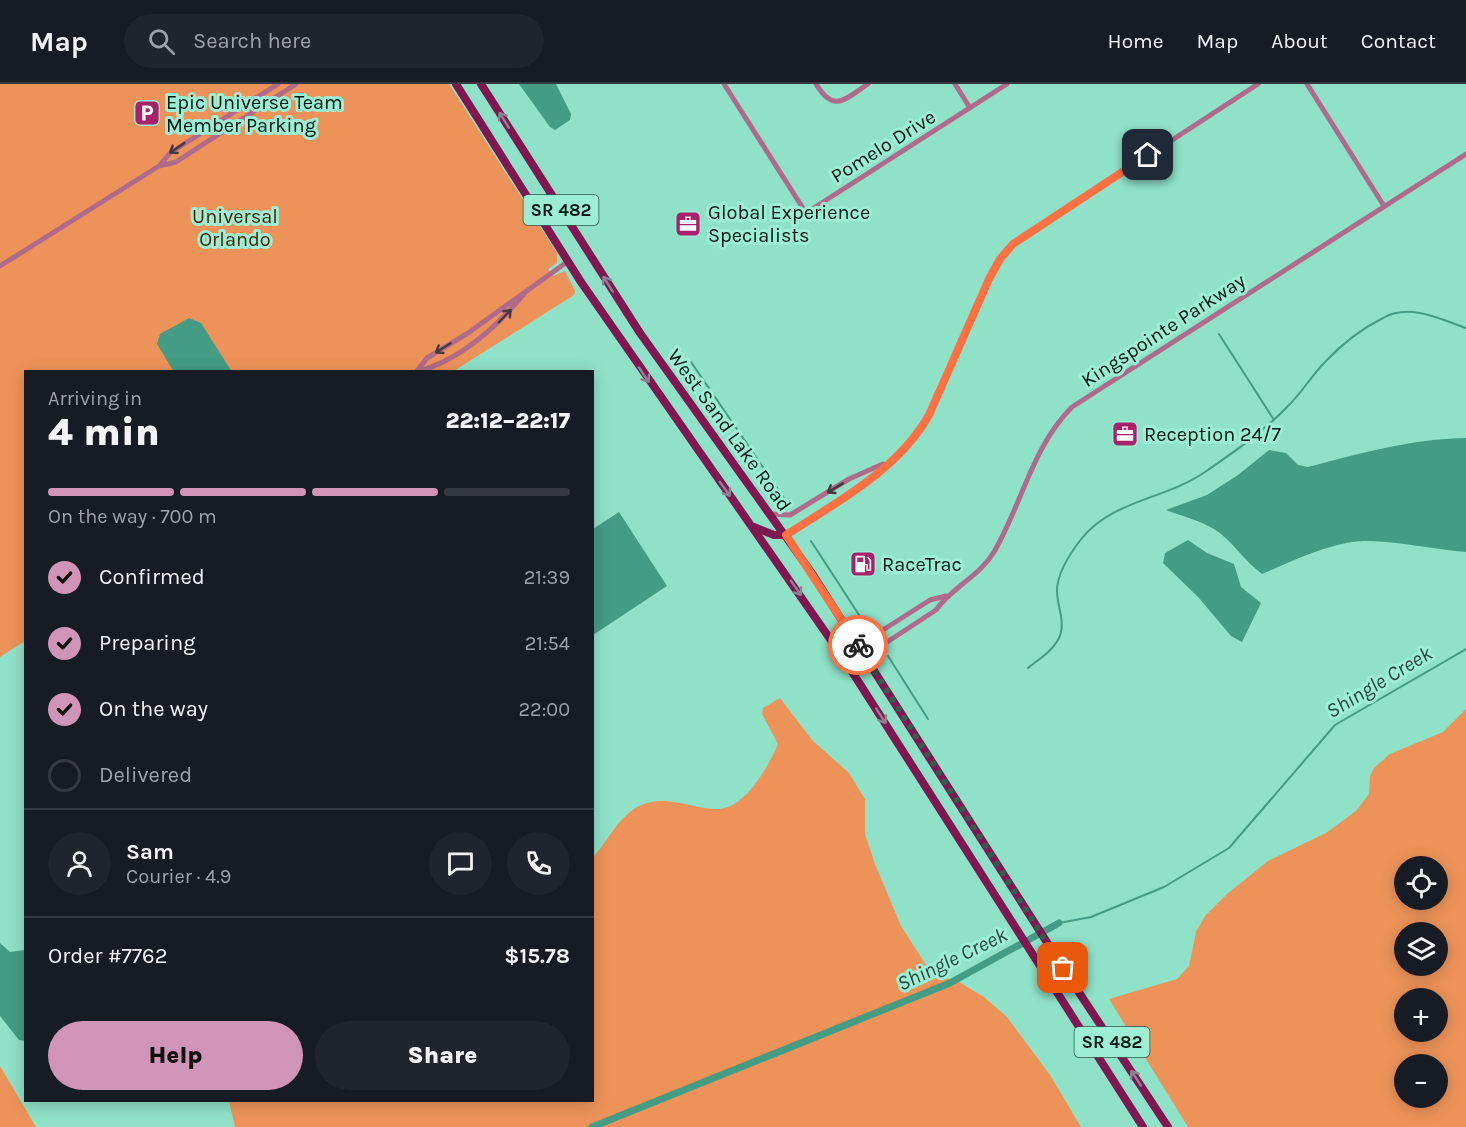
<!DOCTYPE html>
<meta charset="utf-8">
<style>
:root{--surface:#171b24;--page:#20242c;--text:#f1f3f6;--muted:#9ea1a6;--line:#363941;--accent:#d094b7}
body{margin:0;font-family:Karla,sans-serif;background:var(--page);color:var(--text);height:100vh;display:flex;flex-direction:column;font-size:22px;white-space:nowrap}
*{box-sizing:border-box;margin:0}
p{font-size:20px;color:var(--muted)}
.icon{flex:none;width:33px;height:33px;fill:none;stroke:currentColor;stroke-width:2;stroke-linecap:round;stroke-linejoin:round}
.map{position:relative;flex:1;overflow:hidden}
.panel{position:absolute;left:24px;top:286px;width:570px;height:732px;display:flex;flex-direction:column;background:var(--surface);border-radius:0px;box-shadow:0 3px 15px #0003}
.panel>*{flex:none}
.fabs{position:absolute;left:1394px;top:772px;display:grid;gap:12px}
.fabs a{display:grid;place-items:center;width:54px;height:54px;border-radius:50%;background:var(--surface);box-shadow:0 3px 15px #0003;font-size:30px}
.pin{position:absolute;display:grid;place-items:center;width:51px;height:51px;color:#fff;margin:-26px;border-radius:12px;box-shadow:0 3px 9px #0006}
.courier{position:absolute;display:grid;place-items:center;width:60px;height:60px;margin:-30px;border:4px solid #ff7043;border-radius:50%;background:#fff;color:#222;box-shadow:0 2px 8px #0007}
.head em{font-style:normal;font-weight:800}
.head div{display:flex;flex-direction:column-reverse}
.head{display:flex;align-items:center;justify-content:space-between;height:102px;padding:0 24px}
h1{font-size:39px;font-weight:800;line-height:45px}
.bar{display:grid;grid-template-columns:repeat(4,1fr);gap:9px 6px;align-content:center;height:72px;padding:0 24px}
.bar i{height:8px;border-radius:4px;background:var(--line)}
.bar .current{background:var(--accent)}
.bar p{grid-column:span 4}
.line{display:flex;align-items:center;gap:15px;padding:0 24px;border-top:2px solid var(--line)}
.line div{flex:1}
.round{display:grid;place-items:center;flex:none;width:63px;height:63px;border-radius:32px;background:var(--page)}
ol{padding:0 24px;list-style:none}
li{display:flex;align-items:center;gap:18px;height:66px}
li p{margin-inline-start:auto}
li .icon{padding:6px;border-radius:50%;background:var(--accent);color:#111;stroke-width:4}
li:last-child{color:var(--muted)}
li i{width:33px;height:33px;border:3px solid var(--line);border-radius:50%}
.action{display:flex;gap:12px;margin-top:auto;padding:12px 24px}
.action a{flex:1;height:69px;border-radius:36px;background:var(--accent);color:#111;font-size:24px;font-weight:800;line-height:69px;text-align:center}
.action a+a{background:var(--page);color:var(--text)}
header{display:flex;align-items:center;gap:36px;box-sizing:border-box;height:84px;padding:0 30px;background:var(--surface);border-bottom:2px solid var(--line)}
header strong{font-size:28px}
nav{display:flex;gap:33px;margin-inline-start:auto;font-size:21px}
.search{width:420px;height:54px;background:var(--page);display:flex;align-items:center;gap:15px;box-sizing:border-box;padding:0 21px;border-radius:33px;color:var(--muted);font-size:22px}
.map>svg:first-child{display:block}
.green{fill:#ed9359;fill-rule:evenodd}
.water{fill:#449c84}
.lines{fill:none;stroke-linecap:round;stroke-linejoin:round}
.stream{stroke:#449c84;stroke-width:2}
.canal{stroke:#449c84;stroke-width:7}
.street{stroke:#b16b8a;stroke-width:5}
.primary{stroke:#7f1851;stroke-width:8}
.oneway{stroke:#8e8392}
.oneway2{stroke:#473942}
.done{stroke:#325e51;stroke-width:6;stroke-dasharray:0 10.8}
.route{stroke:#ff7043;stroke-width:8}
.labels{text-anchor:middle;stroke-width:6;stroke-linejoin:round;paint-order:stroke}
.shield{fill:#9ceed4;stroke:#2f584c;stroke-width:1.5}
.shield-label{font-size:18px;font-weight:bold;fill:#001812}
.poi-label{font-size:20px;fill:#001812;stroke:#9ceed4;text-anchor:start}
.street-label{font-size:20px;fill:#001812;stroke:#9ceed4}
.park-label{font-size:20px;fill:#471f00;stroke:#9ceed4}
.water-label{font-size:21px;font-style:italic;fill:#2b463e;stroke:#9ceed4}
</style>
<header>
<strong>Map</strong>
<div class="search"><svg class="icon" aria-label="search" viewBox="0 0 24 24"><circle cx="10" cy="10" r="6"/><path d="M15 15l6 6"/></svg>Search here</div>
<nav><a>Home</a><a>Map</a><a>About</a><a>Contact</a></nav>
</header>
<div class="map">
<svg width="1466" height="1043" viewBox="0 0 1466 1043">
<rect width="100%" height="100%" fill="#8fe1c7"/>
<path class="green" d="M0,0H449L557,169V179L548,185L553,192L565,187L575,207L574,211L452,288H26L25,557L0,573Z
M780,614L812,656L849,689L865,715V750L875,780L901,842L926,881L936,891L959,898L984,913L1007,933L1050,991L1081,1043H235L229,1017H592L593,773C609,756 618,733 639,722C665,709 691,725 717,725C745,726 769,681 778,660L762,630L763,624Z
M1466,625V1043H1188L1109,915L1177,895L1189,882L1196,848L1205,832L1227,810L1268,777L1326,749L1356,727L1369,710L1370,692L1374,684L1390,670L1443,648ZM1404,783H1437V816H1404ZM1404,849H1437V882H1404ZM1404,915H1437V948H1404ZM1404,981H1437V1014H1404Z
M0,982L36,1043H0Z"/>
<path class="water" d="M519,0H556L571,30L570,36L555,46L550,43Z
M189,234L201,239L232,288H174L157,260L160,250Z
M1466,354V468C1432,465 1398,457 1364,457C1334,457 1290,478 1262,490C1244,477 1233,457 1214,445C1201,437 1182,432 1166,426L1207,411L1238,391L1269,366L1286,369L1298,381L1308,383C1361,369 1411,355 1466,354Z
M619,428L667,502L593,551V445Z
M1188,456L1207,469L1234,480L1241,503L1261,519L1242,558L1231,552L1199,514L1163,479L1165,469Z
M0,859L10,868L25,866V957L19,956L0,932Z"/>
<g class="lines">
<path class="stream" d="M1219,250L1274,336
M691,278L784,414
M811,457L863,537
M888,572L928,635
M1028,584C1039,575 1051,568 1058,556C1067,540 1057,523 1057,507C1057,489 1071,468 1082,454C1113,416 1166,415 1205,388C1234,368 1263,348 1287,323C1302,309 1311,292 1325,278C1341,261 1363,244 1383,234C1410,219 1440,235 1466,244
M1059,839L1091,833L1164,803L1229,764L1335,641L1466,565"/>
<path class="canal" d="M592,1043L950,899L1059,839"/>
<path class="street" d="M724,0L806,129L1007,0
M816,0C834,30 845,15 868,0
M955,0L970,24
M1307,0L1384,122
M160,81L170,69L278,0
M0,182L159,82L176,78L296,0
M417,287L427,274L468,249L567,178
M417,288C459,276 496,244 524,210
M771,430L790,431L849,395L883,380
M786,451C837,417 898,386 929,331L989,195L1000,175L1013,160L1258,0
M842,572L930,516L946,512
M849,583L936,526C952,503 979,493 994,468C1022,420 1032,363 1072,323L1466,70"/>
<path class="primary" d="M456,0L581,198L842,572L1143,1043
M481,0L640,249L811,488L1078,907L1168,1043
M754,443L774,451H786"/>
</g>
<defs><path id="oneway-shaft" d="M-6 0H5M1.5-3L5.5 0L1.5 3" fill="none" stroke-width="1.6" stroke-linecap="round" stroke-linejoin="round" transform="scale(1.5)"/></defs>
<g class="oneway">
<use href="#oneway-shaft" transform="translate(504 36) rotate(-122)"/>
<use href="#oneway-shaft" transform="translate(608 200) rotate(-122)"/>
<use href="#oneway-shaft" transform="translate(644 291) rotate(56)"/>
<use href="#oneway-shaft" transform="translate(725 405) rotate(54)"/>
<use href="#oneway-shaft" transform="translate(796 504) rotate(55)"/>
<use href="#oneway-shaft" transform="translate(881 632) rotate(57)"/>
<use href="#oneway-shaft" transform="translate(1136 994) rotate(-123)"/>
</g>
<g class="oneway2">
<use href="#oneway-shaft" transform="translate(177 64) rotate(146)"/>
<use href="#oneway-shaft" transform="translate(505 232) rotate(-46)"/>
<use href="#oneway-shaft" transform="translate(443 264) rotate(148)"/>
<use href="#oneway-shaft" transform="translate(835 404) rotate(149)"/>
</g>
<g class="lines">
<path class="done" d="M858,561L1063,884"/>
<path class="route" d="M858,561L786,451C837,418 898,386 929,331L989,195L1000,175L1013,160L1148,71"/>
</g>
<defs>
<symbol id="parking-square" viewBox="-11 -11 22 22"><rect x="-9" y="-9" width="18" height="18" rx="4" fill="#a7216b" stroke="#9ceed4"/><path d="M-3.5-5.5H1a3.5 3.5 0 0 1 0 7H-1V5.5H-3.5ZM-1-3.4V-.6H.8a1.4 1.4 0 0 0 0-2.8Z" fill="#fff"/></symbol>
<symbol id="office-square" viewBox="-11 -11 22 22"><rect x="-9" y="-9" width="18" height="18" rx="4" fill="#a7216b" stroke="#9ceed4"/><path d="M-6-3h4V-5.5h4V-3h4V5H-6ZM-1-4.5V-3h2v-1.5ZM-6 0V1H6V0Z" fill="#fff"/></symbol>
<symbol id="fuel-square" viewBox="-11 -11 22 22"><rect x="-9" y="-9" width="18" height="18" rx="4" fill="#a7216b" stroke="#9ceed4"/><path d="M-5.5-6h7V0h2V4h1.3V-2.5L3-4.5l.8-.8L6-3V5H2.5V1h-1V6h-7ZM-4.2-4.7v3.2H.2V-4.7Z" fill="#fff"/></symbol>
</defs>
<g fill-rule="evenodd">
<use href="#parking-square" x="132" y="14" width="30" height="30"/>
<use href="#office-square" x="673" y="125" width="30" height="30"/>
<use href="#office-square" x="1110" y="335" width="30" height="30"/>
<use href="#fuel-square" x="848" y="465" width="30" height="30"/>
</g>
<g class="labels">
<g class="shield">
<rect x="523.5" y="111" width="75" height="30" rx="4.5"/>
<rect x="1074.5" y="943" width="75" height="30" rx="4.5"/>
</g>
<g class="shield-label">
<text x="561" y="132">SR 482</text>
<text x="1112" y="964">SR 482</text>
</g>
<g class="poi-label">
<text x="166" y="25">Epic Universe Team<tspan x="166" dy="23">Member Parking</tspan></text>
<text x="708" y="135">Global Experience<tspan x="708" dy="23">Specialists</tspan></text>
<text x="1144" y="357">Reception 24/7</text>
<text x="882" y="487">RaceTrac</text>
</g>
<g class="street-label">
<text transform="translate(883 62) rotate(-32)" y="7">Pomelo Drive</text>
<text transform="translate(1163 246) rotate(-33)" y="7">Kingspointe Parkway</text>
<text transform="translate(730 346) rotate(54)" y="7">West Sand Lake Road</text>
</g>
<g class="park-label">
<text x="235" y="139">Universal<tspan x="235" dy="23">Orlando</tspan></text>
</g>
<g class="water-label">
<text transform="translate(1379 598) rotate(-31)" y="7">Shingle Creek</text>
<text transform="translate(952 875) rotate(-26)" y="7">Shingle Creek</text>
</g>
</g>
</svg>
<div class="fabs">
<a><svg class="icon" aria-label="locate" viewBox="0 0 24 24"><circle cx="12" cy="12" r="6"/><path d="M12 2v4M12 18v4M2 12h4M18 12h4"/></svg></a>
<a><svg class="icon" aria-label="layers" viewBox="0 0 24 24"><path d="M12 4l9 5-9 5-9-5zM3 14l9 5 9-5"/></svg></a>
<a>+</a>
<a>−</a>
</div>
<div class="pin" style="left:1063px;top:884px;background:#ea580c"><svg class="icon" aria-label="bag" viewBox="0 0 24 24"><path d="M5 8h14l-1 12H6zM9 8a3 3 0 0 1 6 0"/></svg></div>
<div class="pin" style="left:1148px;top:71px;background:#1f2937"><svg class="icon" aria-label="home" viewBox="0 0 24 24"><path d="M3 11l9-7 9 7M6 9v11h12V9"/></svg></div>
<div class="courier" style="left:858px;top:561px"><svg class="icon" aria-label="bike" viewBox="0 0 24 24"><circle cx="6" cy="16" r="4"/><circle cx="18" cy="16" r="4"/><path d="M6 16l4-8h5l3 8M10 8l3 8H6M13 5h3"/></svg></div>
<section class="panel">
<div class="head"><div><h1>4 min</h1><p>Arriving in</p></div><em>22:12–22:17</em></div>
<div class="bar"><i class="current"></i><i class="current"></i><i class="current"></i><i></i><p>On the way · 700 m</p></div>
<ol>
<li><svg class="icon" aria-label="check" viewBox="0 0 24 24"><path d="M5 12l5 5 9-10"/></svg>Confirmed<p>21:39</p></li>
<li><svg class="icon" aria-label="check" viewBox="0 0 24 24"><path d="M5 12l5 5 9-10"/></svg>Preparing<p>21:54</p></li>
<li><svg class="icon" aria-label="check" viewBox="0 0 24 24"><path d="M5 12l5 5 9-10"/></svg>On the way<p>22:00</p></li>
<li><i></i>Delivered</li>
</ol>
<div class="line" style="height:108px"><a class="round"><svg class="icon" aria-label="person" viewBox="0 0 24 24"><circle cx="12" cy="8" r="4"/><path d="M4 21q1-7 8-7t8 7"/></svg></a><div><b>Sam</b><p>Courier · 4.9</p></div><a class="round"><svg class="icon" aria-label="chat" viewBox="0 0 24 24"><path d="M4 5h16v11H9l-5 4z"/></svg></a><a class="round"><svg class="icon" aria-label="phone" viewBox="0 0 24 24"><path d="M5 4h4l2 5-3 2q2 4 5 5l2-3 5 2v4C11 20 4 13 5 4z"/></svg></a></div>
<div class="line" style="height:78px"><div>Order #7762</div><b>$15.78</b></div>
<div class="action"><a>Help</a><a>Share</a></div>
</section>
</div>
